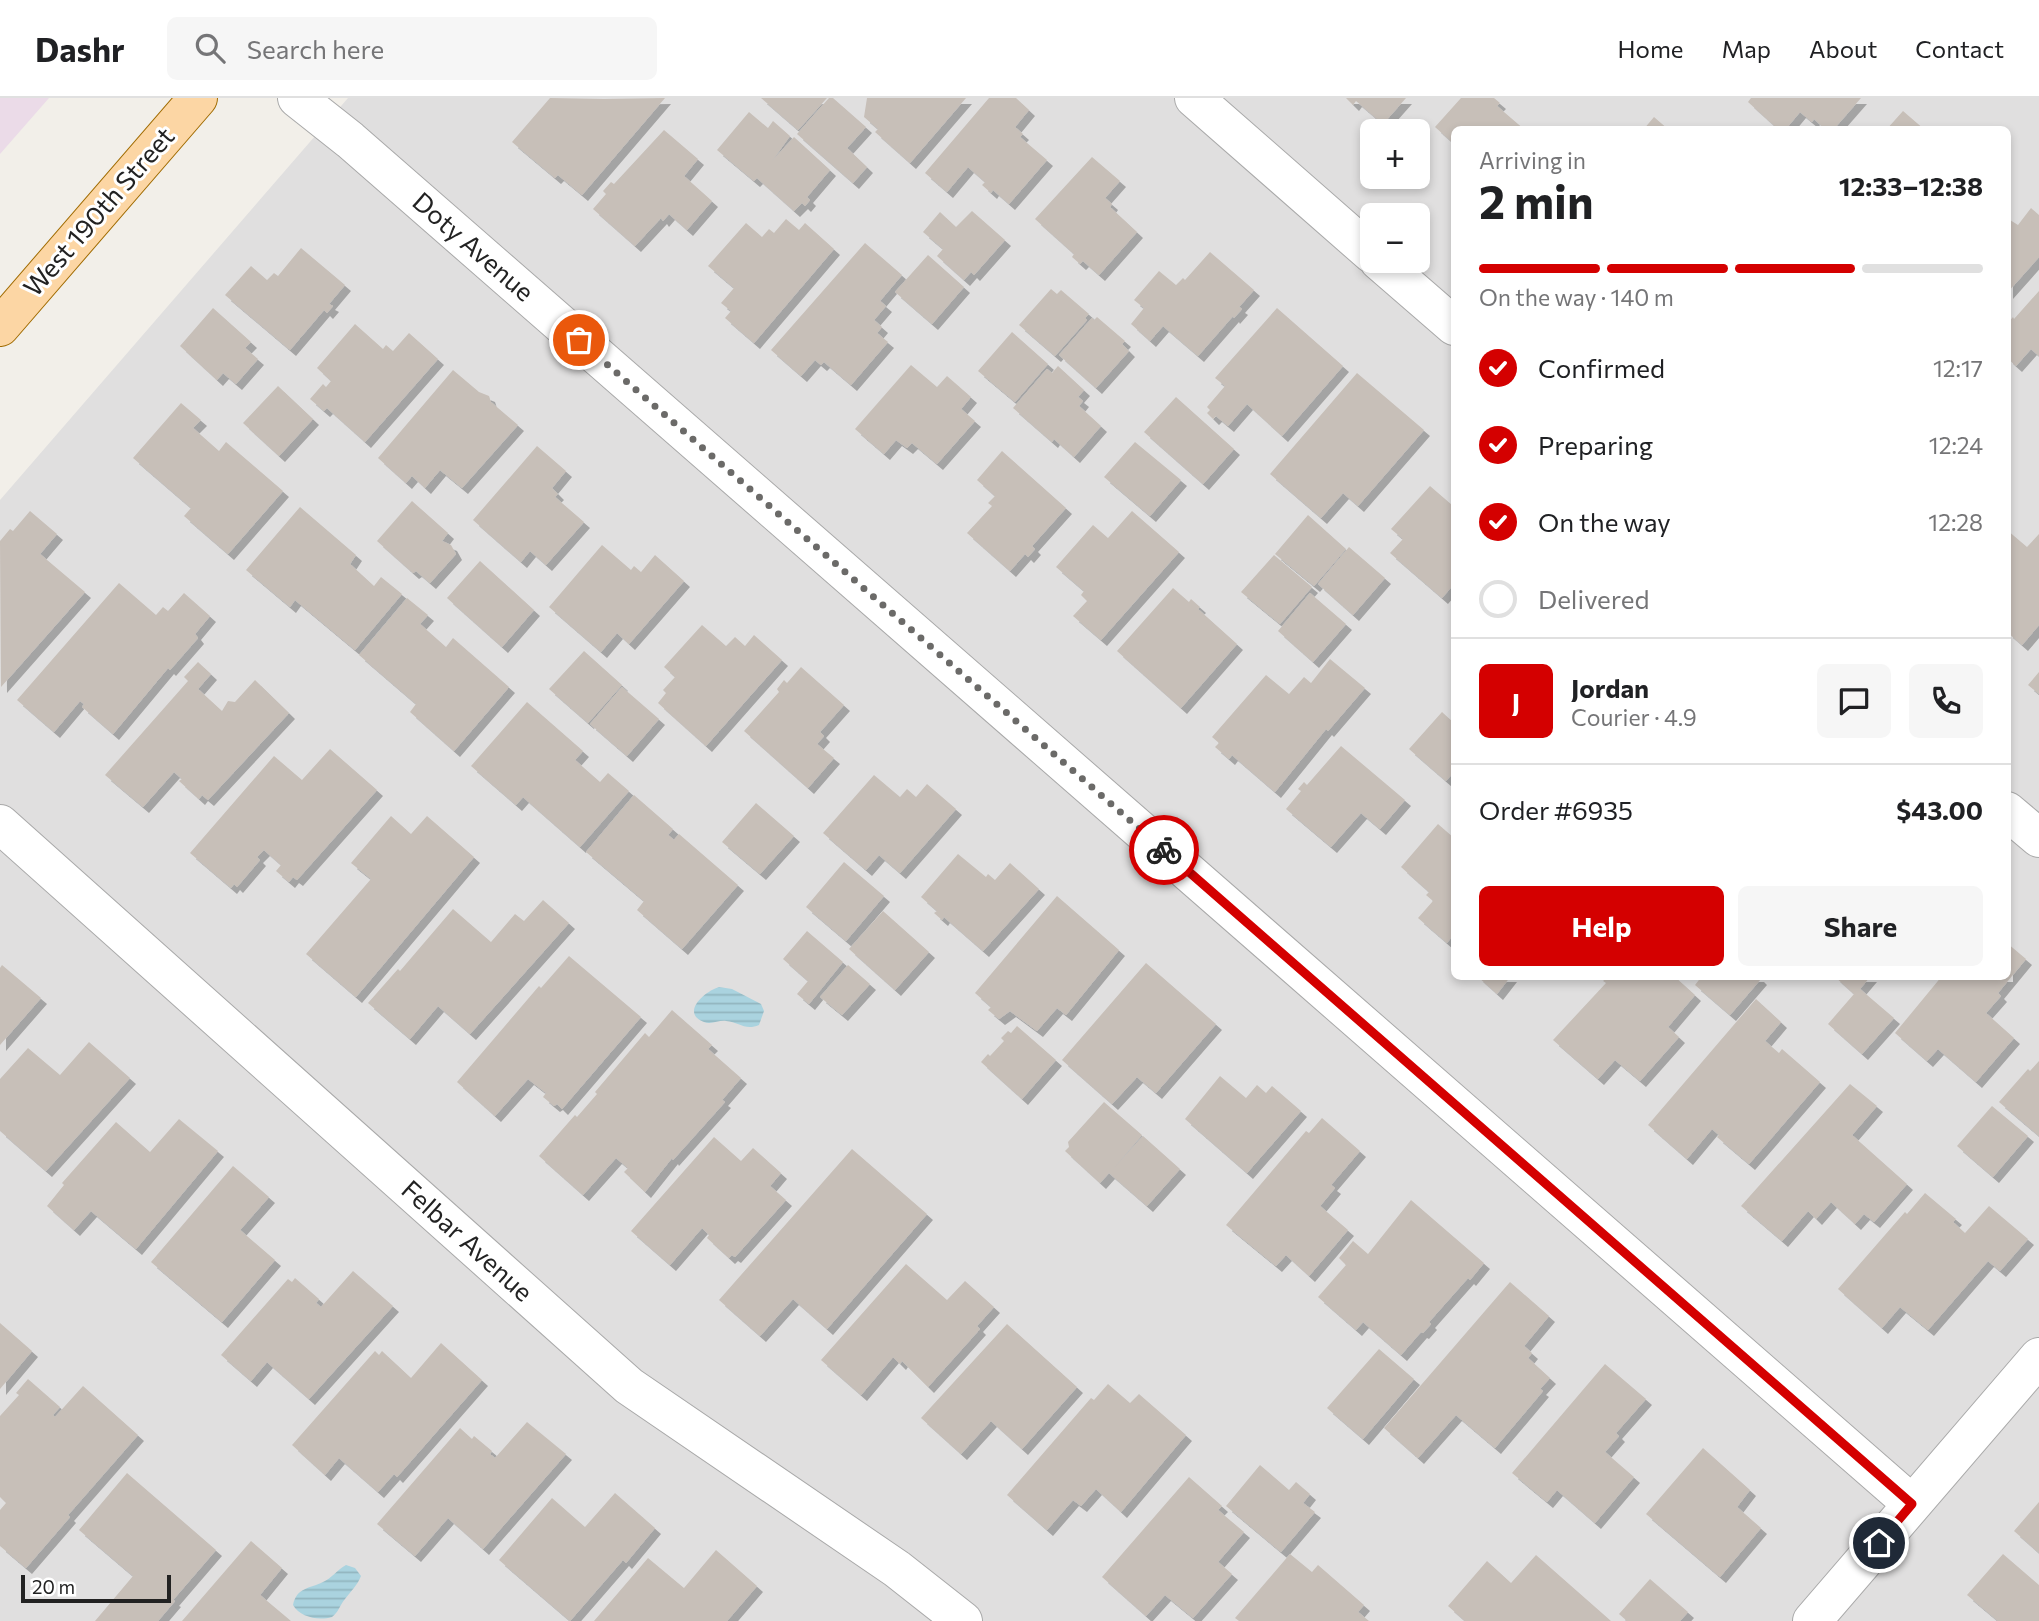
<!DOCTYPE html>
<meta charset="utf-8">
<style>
:root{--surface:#fff;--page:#f6f6f6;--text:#202124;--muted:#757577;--line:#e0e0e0;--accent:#d40000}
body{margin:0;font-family:Commissioner,sans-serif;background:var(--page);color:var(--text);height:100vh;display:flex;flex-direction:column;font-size:26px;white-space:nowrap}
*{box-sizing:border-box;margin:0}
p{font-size:23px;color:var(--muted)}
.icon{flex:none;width:38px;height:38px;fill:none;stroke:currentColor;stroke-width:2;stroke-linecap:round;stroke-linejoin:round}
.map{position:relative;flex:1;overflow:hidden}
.sheet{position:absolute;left:1451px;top:28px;width:560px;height:854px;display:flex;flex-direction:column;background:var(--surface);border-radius:10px;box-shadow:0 4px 10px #0003}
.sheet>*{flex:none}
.fabs{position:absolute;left:1360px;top:21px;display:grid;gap:14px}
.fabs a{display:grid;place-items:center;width:70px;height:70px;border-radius:10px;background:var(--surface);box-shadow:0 4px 10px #0003;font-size:35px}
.scale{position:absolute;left:21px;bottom:18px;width:150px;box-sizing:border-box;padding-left:7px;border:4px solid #222;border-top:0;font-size:19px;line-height:24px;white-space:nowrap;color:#222;-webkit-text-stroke:5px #fff;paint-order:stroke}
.pin{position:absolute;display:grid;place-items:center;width:60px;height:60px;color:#fff;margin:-30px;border:4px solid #fff;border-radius:50%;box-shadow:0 2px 7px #0007}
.courier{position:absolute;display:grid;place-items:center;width:70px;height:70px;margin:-35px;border:5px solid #d40000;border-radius:50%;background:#fff;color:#222;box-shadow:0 2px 9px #0007}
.headline em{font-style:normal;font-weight:700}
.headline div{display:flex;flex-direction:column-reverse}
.headline{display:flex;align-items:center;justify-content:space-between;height:119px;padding:0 28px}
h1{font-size:46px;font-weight:700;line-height:52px}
.bar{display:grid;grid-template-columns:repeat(4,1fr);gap:10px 7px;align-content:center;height:84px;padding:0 28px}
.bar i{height:9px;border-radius:5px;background:var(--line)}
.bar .selected{background:var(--accent)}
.bar p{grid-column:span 4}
.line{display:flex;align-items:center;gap:18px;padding:0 28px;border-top:2px solid var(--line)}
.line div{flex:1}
.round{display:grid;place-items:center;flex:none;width:74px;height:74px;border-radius:10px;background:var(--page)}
ol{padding:0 28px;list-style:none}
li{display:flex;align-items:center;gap:21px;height:77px}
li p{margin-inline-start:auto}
li .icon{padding:7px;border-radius:50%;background:var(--accent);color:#fff;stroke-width:4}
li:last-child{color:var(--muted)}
li i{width:38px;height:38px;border:4px solid var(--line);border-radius:50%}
.cta{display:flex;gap:14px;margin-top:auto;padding:14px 28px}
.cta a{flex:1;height:80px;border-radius:10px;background:var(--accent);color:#fff;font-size:28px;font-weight:700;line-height:80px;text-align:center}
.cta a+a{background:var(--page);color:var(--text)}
header{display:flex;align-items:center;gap:42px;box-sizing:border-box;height:98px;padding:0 35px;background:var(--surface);border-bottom:2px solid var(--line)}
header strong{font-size:33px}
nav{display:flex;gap:38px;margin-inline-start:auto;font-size:24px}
.search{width:490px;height:63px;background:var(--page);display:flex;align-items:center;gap:18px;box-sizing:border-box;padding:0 24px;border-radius:10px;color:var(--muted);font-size:26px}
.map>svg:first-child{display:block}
.residential{fill:#e0dfdf;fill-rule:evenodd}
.industrial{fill:#ebdbe8}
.water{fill:url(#water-rules)}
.building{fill:#c7bfb8;filter:url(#shadow)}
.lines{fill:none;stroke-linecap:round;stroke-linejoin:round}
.street-casing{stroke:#a9a9a9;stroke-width:40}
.primary-casing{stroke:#a06b00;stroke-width:40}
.street{stroke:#fff;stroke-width:38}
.primary{stroke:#fcd6a4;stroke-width:38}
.done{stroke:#6b6a68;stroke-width:7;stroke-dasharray:0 12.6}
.route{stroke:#d40000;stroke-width:9}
.labels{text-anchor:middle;stroke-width:6;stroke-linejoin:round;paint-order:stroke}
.street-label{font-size:26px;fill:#222;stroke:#fff}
</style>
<header>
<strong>Dashr</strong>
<div class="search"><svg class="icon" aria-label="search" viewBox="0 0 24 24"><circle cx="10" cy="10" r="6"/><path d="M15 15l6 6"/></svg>Search here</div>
<nav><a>Home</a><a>Map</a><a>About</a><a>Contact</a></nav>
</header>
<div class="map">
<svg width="2039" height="1523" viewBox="0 0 2039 1523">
<defs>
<pattern id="water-rules" width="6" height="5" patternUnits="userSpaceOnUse" patternTransform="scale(1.75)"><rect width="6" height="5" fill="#aad3df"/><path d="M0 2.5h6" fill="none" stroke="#92b5bf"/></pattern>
<filter id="shadow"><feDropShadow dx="6" dy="6" stdDeviation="0" flood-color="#0004"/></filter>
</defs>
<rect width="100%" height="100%" fill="#f2efe9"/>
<path class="residential" d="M348,0H2039V1523H0V402ZM1454,32H2007V878H1454ZM1372,33H1418V79H1372ZM1372,117H1418V163H1372Z"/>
<path class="industrial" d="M0,0H49L0,56Z"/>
<path class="water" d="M719,889L732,891L761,906L764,913L759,927C745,933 739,924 726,923C719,922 711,927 704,924C680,915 705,893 719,889Z
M346,1467L355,1470L361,1478C357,1488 351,1493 345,1501C340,1507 338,1515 332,1519C318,1523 300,1519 293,1507C297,1489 309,1491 323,1484C331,1481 337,1472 346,1467Z"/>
<path class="building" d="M550,0L604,1L665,0L582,97L558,77L555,80L512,44Z
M761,0H827L798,32Z
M829,0H833L866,29L847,50L867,69L853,85L797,36Z
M867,0H966L910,65L875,34L878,31L864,19Z
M989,0H1016L1029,12L1015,29L1023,36L1020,39L1047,62L1009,106L993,92L991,95L982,87L985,84L968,69L947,94L925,75Z
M1346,0H1406L1383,26L1356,3L1353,7Z
M1461,0H1494L1500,5L1497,8L1525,32H1454V46L1435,29Z
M1751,0H1861L1833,32H1826L1814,21L1812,24L1800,14L1785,32H1779L1748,4Z
M1903,13L1925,32H1886Z
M749,14L768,30L773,23L790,38L772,63L794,39L830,72L807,99L810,102L805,108L802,105L794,113L757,80L754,83L717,52Z
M1654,19L1669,32H1643Z
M664,32L698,61L684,78L712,103L687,132L669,116L663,123L661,120L635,148L593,111L606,96L603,93L611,84L614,86Z
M1092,59L1120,83L1105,100L1112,106L1110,109L1137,134L1099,177L1083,163L1080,166L1072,159L1074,156L1035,121Z
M2031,110L2039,117V159L2007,195V125L2010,122L2018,127Z
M972,113L1005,142L974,177L971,174L964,182L937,158L943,151L923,134L940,114L956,129Z
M786,121L799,132L805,125L834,151L754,245L725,220L731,213L721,205L734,190L708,168L746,125L762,139L769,131L774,135Z
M865,145L902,177L880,203L886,208L874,222L882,229L877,235L888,244L851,287L824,264L821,267L815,262L801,278L771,252Z
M301,150L345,187L329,206L333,208L327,215L324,212L290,252L225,197L251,168L267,182L274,175L278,178Z
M1210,154L1254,192L1239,209L1242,211L1234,220L1233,218L1198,258L1163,228L1150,243L1131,226L1144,210L1134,202L1159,173L1176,187L1183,180L1185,182Z
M928,157L964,189L932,226L895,194Z
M1051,191L1057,196L1061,192L1089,216L1085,220L1087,222L1055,258L1019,227Z
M2039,193V258L2031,251L2016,268L2007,260V226L2013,219L2014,221Z
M213,210L251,244L245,250L258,261L236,286L223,275L217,282L180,248Z
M1277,210L1343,268L1282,338L1247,306L1228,328L1216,318L1213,321L1207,315L1210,312L1207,309L1225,288L1215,280Z
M1097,219L1125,243L1122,246L1129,253L1096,290L1059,257L1092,220L1094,222Z
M355,226L383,251L386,247L393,253L409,235L438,261L365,344L327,310L324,313L310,301L323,286L326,289L331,283L317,270Z
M1012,234L1048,266L1015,304L978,273Z
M911,267L937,289L947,278L971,299L961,311L975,323L937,366L912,345L907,350L896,342L884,356L855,331Z
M1058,268L1084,292L1078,299L1083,303L1079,308L1101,328L1074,359L1054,341L1052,344L1013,310L1047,271L1052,275Z
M453,272L479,294L489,298L491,304L518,327L462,390L440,372L425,390L412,378L406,385L378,360Z
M1357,275L1424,332L1358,408L1343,395L1321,420L1270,376Z
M278,288L313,321L279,358L243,325Z
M1176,299L1234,351L1203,386L1144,334Z
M181,305L201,322L193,330L219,353L226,344L283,393L228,456L184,418L191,410L133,360Z
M1135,344L1181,382L1150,418L1104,379Z
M537,348L566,373L552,390L558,396L555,399L584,424L546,467L530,453L521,464L473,422Z
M1002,353L1066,410L1032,448L1035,451L1028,459L1025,456L1010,473L967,435L992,408L988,405L995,398L977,382Z
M1430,388L1452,407L1454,404V486L1442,500L1390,455L1403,441L1391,431Z
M412,403L448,435L442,443L451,447L456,456L430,485L416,473L413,475L377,443Z
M300,409L356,457L350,466L374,488L381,479L402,496L355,552L295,502L290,509L246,472Z
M30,413L57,436L40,456L85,494L1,589L0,443L10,431L13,433Z
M1132,413L1179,454L1101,542L1073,518L1087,503L1081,497L1084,493L1056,469L1093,427L1108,440Z
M1308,417L1346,451L1314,488L1275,456Z
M2007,432L2027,449L2039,436V527L2022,547L2007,534Z
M602,447L631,472L634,468L641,474L655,457L684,483L629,546L617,535L601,554L549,509Z
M1349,449L1385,480L1353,517L1318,486Z
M1274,457L1312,489L1280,526L1241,494Z
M480,463L534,512L502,549L447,500Z
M119,485L156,517L163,509L168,513L184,495L210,518L195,536L198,540L170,572L168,570L113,636L82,609L84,606L80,603L54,634L17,602Z
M1173,490L1189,504L1191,501L1200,509L1198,511L1237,546L1181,610L1117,553Z
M1310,495L1346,526L1313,564L1278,533Z
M407,500L428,517L420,526L446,549L453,540L509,589L454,653L410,614L416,606L359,557Z
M702,527L726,548L735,539L745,548L754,537L782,562L706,648L658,605L666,595L663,592L675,579L664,569Z
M584,553L622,587L588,625L549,591Z
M1330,561L1365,590L1328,633L1326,631L1275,694L1232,657L1229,661L1215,649L1219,645L1212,639L1266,577L1289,596L1304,579L1311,585Z
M198,564L211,576L198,591L222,613L228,603L235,604L255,582L289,615L208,702L202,697L199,701L179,683L182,681L174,674L143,709L105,677L188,583L184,579Z
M801,569L844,607L820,634L824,638L817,646L834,660L808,690L744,633L779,594L777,591L784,582L787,585Z
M2039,574V596L2028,587Z
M622,589L659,621L627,658L590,626Z
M527,604L583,653L575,662L600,684L608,675L629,693L580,749L523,699L516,707L471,668Z
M1442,614L1454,625V674L1446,683L1409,651Z
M1341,648L1405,702L1380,731L1361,715L1331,749L1286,711L1301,693L1298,691L1304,684L1307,687Z
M330,651L377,692L297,782L293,779L289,784L276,773L281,767L264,752L257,759L260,762L237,789L234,786L231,790L190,755L274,658L302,682Z
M874,677L900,699L907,691L916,699L927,686L956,711L900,775L879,757L866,772L823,735Z
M634,697L673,731L668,737L674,742L679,736L738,787L682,851L637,812L644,803L586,754Z
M756,705L794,738L760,776L722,744Z
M391,718L411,736L427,718L474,759L356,899L306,856L371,781L351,765Z
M1438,726L1454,740V836L1447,845L1418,820L1433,803L1426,797L1429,794L1401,769Z
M958,756L986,779L988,776L995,782L1010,765L1039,791L983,853L944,819L942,822L934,815L937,813L921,799Z
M844,764L884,798L846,843L806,809Z
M1057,798L1119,852L1066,917L1057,910L1037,933L1010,913L999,921L988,912L991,909L975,895Z
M543,802L569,825L470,936L438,908L410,941L368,905L398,871L400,873L453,811L491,844L515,816L524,823Z
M883,813L929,854L895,892L849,851Z
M807,833L843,864L809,906L797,896L808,883L783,861Z
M2007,845L2026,861L1998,895L2001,898L1986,915L2014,940L1976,984L1938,951L1927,963L1895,935L1942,878H2007Z
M569,858L641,919L562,1011L557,1006L554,1008L543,999L546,995L528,981L495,1018L457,984L539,888L541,890Z
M1146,865L1216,926L1156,995L1137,979L1112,1006L1062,962Z
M2,867L41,900L0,947V870Z
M848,867L870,886L842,917L820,899Z
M1477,878H1511L1497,896Z
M1608,878H1674L1695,897L1668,929L1679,939L1640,983L1615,962L1598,981L1553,942L1606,885L1603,883Z
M1702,878H1758L1761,881L1730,917L1695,887Z
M1834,878H1871L1860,891L1894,920L1862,956L1828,926L1854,896Z
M1756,901L1781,924L1765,943L1779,955L1782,951L1820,984L1749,1066L1717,1039L1719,1037L1712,1031L1687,1061L1648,1027Z
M672,912L712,947L708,951L741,980L722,1002L725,1004L673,1062L672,1060L645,1094L624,1074L628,1070L616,1060L583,1097L539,1058L575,1017L577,1019L597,996L595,994L645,935L649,939Z
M1017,928L1056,962L1022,1001L981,964L988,956L990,958L1004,943L1001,940L1008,933L1011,935Z
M89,944L130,980L46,1073L0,1033V981L28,950L60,977Z
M2039,963V1038L1999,1004L2028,971L2030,973Z
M1220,978L1246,1000L1257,987L1266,995L1272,988L1301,1013L1247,1075L1185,1021Z
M1850,986L1877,1008L1852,1037L1907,1086L1874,1124L1864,1116L1855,1126L1831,1104L1816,1121L1808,1113L1782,1143L1741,1108Z
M1104,1004L1142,1037L1113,1071L1143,1038L1180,1071L1147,1108L1109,1075L1100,1085L1065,1053L1069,1049L1068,1044Z
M1992,1008L2028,1038L1993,1079L1957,1048Z
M1322,1020L1360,1053L1331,1087L1335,1090L1320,1108L1348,1132L1309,1178L1286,1157L1276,1168L1226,1127L1306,1033L1309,1035Z
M179,1021L218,1053L136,1151L91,1113L74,1132L47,1108L64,1087L62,1085L116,1024L150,1054Z
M714,1039L741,1063L753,1050L781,1075L770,1088L786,1102L735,1159L732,1157L729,1160L707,1140L709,1137L702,1130L670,1167L631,1133Z
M852,1051L927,1116L827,1231L793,1201L760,1238L719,1202Z
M233,1068L269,1099L240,1132L275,1162L222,1224L151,1164Z
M1925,1095L1956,1121L1953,1124L1965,1135L1989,1108L2028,1141L2000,1173L1988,1163L1928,1232L1900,1209L1882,1230L1838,1191L1905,1114L1907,1116Z
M1411,1102L1484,1165L1470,1182L1468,1180L1429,1224L1431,1226L1423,1235L1421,1234L1401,1257L1363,1224L1356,1232L1318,1199L1346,1167L1339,1160L1353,1143L1368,1156Z
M906,1166L947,1202L965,1183L994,1209L977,1228L980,1231L928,1289L902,1263L900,1266L893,1259L861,1297L821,1262Z
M353,1173L393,1208L309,1301L267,1264L251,1283L221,1257L288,1181L292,1184L295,1180L319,1201L316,1205L321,1209Z
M1510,1184L1549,1218L1524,1248L1532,1255L1528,1260L1550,1280L1540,1291L1543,1293L1495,1350L1456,1317L1418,1360L1384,1330Z
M0,1225L32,1253L0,1291Z
M1007,1226L1077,1289L1022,1351L991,1323L961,1356L921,1320Z
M441,1245L482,1282L397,1379L394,1376L378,1394L339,1360L325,1377L292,1347L375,1253L379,1257L382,1253L411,1280Z
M1379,1251L1414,1281L1363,1341L1327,1310Z
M1605,1266L1646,1301L1616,1335L1619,1338L1605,1354L1634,1379L1595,1425L1557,1392L1547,1404L1512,1375Z
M28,1281L60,1309L53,1317L55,1319L83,1288L138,1337L68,1417L70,1419L26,1470L0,1448V1412L6,1405L0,1399V1318L19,1297L16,1295Z
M1108,1286L1130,1305L1139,1296L1186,1337L1121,1414L1096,1391L1081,1408L1073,1402L1047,1432L1007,1397L1091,1300L1094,1302Z
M527,1324L566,1356L483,1451L448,1420L415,1458L377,1426L460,1330L472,1341L474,1338L492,1353L490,1356L495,1360Z
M1703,1350L1750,1392L1737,1409L1761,1430L1720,1479L1646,1416Z
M1260,1367L1289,1392L1296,1384L1310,1396L1303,1405L1315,1414L1281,1454L1226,1408Z
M127,1375L216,1452L173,1502L175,1503L158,1523H95L133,1478L79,1432Z
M1189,1379L1222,1408L1218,1412L1244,1434L1218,1464L1232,1476L1193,1520L1165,1497L1146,1518L1102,1479Z
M615,1395L655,1430L626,1465L623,1462L570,1523L499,1462L552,1400L585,1429Z
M2039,1404V1455L2014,1433Z
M251,1443L282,1470L260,1497L291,1523H182Z
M716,1452L757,1488L727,1523H594L648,1460L684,1490Z
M1290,1456L1312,1474L1318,1467L1364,1507L1358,1514L1369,1523H1239L1235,1520Z
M2003,1456L2039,1487V1523H1998L1967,1497Z
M1536,1457L1611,1523H1465L1448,1508L1487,1463L1511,1485Z
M1650,1481L1688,1514L1680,1523H1627L1619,1516Z"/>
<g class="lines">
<defs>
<path id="street" d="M297,0L350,42L1912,1406
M1194,0L1372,156
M1379,163L1454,228
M2007,713L2039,740
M0,726L629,1288L897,1471L963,1523
M1812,1523L2039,1259"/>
<path id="primary" d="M0,229L198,0"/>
</defs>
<use href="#street" class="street-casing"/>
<use href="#primary" class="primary-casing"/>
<use href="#street" class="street"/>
<use href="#primary" class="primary"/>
</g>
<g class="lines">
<path class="done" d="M579,242L1164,752"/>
<path class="route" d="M1164,752L1912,1406L1879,1445"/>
</g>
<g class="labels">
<g class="street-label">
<text transform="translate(99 114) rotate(-49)" y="9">West 190th Street</text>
<text transform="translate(473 149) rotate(41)" y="9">Doty Avenue</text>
<text transform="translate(467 1143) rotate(42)" y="9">Felbar Avenue</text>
</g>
</g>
</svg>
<div class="fabs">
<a>+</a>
<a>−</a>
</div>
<div class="scale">20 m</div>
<div class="pin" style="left:579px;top:242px;background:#ea580c"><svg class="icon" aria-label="bag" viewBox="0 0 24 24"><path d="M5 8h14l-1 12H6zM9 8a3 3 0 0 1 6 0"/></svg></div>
<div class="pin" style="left:1879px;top:1445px;background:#1f2937"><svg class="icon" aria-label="home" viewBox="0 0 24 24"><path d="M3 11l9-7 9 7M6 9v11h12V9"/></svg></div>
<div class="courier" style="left:1164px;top:752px"><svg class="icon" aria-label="bike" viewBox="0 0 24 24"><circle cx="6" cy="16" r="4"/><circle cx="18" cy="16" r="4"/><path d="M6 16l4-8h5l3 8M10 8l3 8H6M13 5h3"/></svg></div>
<section class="sheet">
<div class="headline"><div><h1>2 min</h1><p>Arriving in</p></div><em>12:33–12:38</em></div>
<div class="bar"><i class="selected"></i><i class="selected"></i><i class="selected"></i><i></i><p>On the way · 140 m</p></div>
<ol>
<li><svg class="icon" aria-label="check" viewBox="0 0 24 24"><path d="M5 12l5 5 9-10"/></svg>Confirmed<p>12:17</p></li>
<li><svg class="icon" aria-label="check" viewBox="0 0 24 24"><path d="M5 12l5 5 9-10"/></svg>Preparing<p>12:24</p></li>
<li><svg class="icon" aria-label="check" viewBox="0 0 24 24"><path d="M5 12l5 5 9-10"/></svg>On the way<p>12:28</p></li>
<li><i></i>Delivered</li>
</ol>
<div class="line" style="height:126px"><b class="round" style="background:var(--accent);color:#fff">J</b><div><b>Jordan</b><p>Courier · 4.9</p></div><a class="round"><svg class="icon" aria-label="chat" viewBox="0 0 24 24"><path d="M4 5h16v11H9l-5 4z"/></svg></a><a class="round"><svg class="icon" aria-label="phone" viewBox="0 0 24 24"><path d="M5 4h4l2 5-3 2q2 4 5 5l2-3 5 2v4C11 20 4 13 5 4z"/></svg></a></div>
<div class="line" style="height:91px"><div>Order #6935</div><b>$43.00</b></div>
<div class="cta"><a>Help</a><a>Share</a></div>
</section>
</div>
